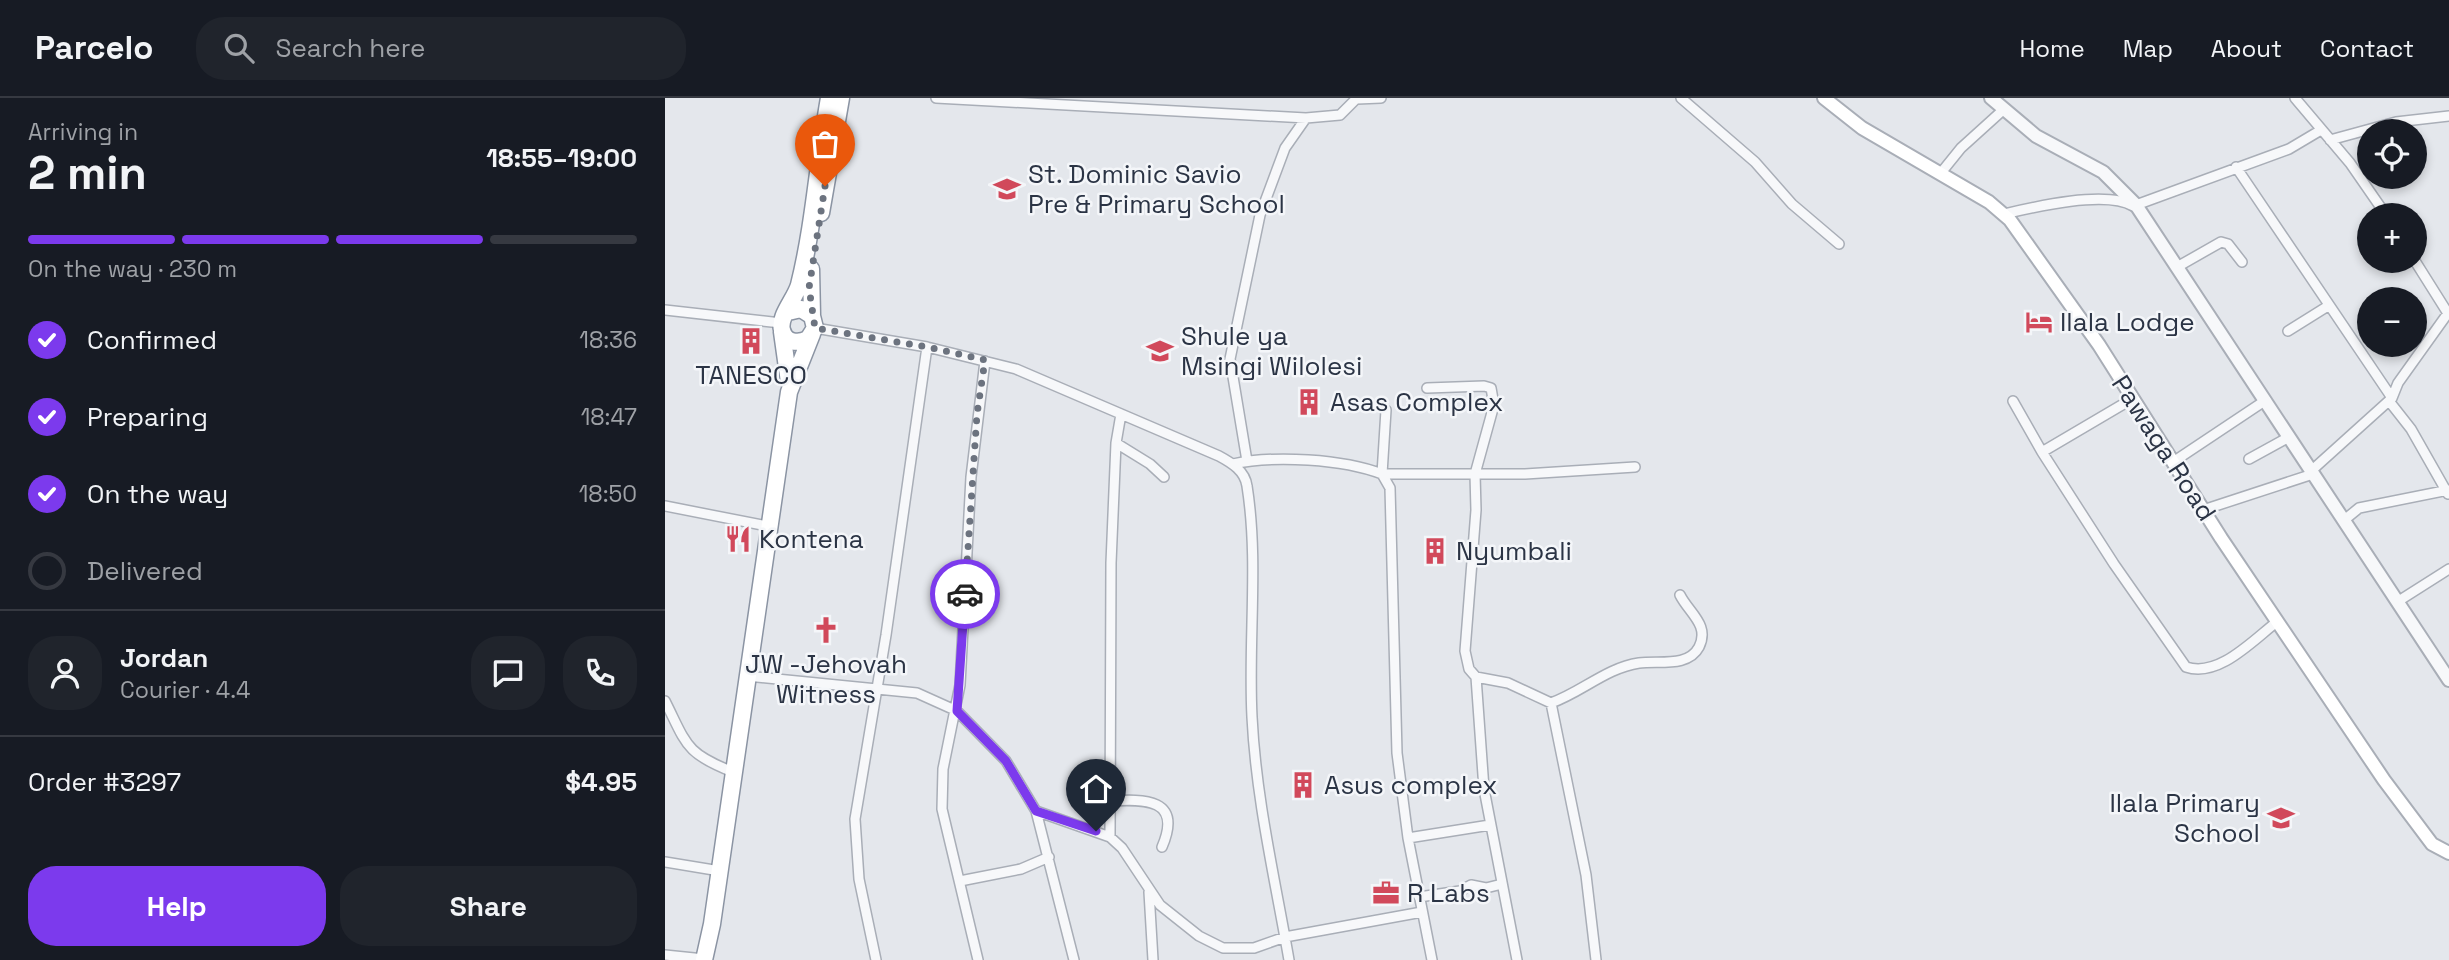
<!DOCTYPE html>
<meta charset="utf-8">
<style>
:root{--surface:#171b24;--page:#20242c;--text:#f1f3f6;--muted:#9ea1a6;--line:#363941;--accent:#7c3aed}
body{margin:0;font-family:"Space Grotesk",sans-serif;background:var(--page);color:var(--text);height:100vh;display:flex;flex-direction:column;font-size:26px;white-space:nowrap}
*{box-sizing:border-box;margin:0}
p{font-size:23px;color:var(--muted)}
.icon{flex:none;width:38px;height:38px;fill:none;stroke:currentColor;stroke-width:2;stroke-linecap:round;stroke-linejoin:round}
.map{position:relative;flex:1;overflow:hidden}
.panel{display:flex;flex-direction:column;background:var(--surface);width:665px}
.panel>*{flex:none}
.controls{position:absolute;left:1692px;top:21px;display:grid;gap:14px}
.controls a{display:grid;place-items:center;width:70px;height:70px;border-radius:50%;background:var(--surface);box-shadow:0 4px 10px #0003;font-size:35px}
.pin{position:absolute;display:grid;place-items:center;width:60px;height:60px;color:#fff;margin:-72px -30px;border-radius:50% 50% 50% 0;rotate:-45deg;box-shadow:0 0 7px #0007}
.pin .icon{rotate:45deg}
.courier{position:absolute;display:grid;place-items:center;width:70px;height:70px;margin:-35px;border:5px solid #7c3aed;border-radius:50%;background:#fff;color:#222;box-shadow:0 2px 9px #0007}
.headline em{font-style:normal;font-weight:700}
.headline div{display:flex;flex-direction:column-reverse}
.headline{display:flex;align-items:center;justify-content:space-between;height:119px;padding:0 28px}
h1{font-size:46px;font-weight:700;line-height:52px}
.bar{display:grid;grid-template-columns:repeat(4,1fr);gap:10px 7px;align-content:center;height:84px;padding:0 28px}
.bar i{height:9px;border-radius:5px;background:var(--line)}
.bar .active{background:var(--accent)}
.bar p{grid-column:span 4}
.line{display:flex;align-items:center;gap:18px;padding:0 28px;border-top:2px solid var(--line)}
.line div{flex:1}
.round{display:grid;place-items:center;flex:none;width:74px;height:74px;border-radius:28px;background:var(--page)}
ol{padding:0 28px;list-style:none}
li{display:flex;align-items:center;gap:21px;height:77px}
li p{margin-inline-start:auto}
li .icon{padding:7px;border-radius:50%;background:var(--accent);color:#fff;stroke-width:4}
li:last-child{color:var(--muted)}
li i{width:38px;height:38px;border:4px solid var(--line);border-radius:50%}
.action{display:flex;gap:14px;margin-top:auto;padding:14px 28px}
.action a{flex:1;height:80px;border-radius:28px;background:var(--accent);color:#fff;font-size:28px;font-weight:700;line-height:80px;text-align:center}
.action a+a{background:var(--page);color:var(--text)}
header{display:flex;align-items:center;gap:42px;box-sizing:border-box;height:98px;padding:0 35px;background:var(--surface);border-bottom:2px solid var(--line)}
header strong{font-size:33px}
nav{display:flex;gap:38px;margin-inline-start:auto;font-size:24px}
.search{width:490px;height:63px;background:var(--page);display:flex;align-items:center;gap:18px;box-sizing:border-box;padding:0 24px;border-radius:28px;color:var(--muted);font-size:26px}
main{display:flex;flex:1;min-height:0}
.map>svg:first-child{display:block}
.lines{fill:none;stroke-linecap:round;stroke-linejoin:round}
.minor-casing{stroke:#a9aeb7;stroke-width:12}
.tertiary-casing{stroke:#a9aeb7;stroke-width:16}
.secondary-casing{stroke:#a9aeb7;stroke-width:16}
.trunk-casing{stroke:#8b94a3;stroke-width:19}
.minor{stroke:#f7f8fa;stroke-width:9}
.tertiary{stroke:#f7f8fa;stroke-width:12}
.secondary{stroke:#fff;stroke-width:12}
.trunk{stroke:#fff;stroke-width:16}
.done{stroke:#6c737f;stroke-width:7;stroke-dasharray:0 12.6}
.route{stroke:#7c3aed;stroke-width:9}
.labels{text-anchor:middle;stroke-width:5;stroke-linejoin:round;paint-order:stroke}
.poi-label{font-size:26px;fill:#2b3445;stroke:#f4f6f9;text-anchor:start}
.street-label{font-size:26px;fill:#2b3445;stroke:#f4f6f9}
</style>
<header>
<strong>Parcelo</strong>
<div class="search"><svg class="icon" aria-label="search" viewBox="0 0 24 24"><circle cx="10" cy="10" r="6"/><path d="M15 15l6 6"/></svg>Search here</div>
<nav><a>Home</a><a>Map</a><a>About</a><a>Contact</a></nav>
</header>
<main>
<section class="panel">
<div class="headline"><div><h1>2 min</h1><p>Arriving in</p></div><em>18:55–19:00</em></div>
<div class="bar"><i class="active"></i><i class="active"></i><i class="active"></i><i></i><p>On the way · 230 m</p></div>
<ol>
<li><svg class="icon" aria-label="check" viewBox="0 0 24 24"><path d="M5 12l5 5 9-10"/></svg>Confirmed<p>18:36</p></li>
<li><svg class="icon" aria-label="check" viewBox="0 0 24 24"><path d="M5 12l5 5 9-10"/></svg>Preparing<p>18:47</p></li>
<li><svg class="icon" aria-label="check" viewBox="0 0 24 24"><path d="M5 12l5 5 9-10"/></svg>On the way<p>18:50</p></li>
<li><i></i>Delivered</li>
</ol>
<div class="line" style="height:126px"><a class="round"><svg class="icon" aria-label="person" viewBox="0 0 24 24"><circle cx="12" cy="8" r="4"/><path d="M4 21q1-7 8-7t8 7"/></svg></a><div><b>Jordan</b><p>Courier · 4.4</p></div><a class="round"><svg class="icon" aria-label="chat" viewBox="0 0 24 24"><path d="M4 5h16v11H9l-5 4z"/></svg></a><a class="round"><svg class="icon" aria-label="phone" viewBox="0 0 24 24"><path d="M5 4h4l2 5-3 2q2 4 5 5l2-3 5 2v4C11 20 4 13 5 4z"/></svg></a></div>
<div class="line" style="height:91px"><div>Order #3297</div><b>$4.95</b></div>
<div class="action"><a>Help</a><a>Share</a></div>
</section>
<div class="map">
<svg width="1784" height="862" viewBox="0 0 1784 862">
<rect width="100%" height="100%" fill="#e4e7ec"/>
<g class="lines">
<defs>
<path id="minor" d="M271,0L641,20L675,17L692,0
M1016,0L1090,64L1127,106L1174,146
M1630,0L1685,65L1721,117
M692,1L716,0
M1665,42L1731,24L1784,18
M1571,69L1727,300
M1275,76L1296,50L1338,12
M1471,107L1624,51L1656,32
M1339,116C1369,109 1441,92 1468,108
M1750,163L1784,217
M1512,169L1556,144L1563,146L1577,164
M0,212L116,225
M150,230L262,249L351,271L554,358C567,365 580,373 582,388C594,464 583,542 587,619C591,701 610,781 624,862
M1623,233L1663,208
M762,290L819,288L826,290L829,307L810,376L811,412L800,553L804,571L811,579L819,691L852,862
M1467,301L1377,354L1449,466L1521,569C1554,580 1588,542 1613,523
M1348,303L1377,354
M1724,303L1746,331L1783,396
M721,312L717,376H860L970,369
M451,345L485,366L499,379
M1584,361L1624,339
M582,363L565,261L595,117L620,50L641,20
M1508,364L1601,302
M568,366C609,357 678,361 717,376L725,390L732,655L743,740L767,862
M1646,373L1727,300L1733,285L1783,215
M0,408L102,428
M1538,412L1648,376
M1678,423L1694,410L1784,392
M1732,504L1784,471
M82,578L252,595L292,613L341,663L371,713L409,862
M811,579L843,585L886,605C917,594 941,570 974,565C993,562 1023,570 1034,549C1045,527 1024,515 1015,497
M0,603C22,647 20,655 68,674
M886,605L921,777L931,862
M445,703C479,701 518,700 497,749
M371,713L445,739L457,750L495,807L534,838L558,850H589L620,839L757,814
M445,739L446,465L451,345L456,316
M743,740L825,727
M0,764L55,773
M295,783L356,771L384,759
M484,794L488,862
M754,799L795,793L806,787L821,790L837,786
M0,857L39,861
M211,862L194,781L190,721L221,537L262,249
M313,862L277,711L278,671L295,587L306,379L320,263"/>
<path id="tertiary" d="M1326,0L1371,38L1438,74L1471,107L1784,582"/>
<path id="secondary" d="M1159,0L1197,30L1324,104L1345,122L1434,247L1556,440L1719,682L1767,746L1784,755"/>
<path id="trunk" d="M156,115L176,0
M146,171L147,218
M123,214L136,211L147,218L150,230L143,241C133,246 120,245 117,232C113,219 130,201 134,187C149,127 153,62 164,0
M117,234L124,284
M39,862L47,826L124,294L147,236"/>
</defs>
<use href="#minor" class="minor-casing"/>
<use href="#tertiary" class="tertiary-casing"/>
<use href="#secondary" class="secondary-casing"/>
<use href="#trunk" class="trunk-casing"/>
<use href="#minor" class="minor"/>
<use href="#tertiary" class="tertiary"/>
<use href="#secondary" class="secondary"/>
<use href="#trunk" class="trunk"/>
</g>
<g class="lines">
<path class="done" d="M160,88L144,190L150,230L262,249L320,262L312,316L300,496"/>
<path class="route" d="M300,496L292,613L341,663L371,713L431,733"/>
</g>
<defs>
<symbol id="school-bare" viewBox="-9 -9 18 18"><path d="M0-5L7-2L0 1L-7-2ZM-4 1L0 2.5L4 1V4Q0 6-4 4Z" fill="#d1495b" stroke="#f4f6f9" stroke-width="2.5" paint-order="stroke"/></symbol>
<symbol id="hotel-bare" viewBox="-9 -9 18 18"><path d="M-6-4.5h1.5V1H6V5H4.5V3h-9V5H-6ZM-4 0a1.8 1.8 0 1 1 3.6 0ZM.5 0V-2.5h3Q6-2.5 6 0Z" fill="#d1495b" stroke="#f4f6f9" stroke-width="2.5" paint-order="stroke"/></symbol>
<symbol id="building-bare" viewBox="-9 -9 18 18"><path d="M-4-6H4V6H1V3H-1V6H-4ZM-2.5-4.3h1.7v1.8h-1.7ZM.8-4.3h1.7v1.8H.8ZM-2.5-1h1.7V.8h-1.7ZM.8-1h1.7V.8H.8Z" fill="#d1495b" stroke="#f4f6f9" stroke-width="2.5" paint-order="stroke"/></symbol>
<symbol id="restaurant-bare" viewBox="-9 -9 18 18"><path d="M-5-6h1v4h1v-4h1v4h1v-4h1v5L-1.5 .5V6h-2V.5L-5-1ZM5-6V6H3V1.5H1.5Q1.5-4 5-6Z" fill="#d1495b" stroke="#f4f6f9" stroke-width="2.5" paint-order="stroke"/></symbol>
<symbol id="church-bare" viewBox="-9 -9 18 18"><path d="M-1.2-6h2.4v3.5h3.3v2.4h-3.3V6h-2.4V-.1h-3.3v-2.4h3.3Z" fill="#d1495b" stroke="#f4f6f9" stroke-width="2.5" paint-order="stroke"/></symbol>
<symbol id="office-bare" viewBox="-9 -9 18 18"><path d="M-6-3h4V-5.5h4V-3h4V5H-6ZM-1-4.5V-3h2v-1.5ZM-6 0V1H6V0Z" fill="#d1495b" stroke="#f4f6f9" stroke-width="2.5" paint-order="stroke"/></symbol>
</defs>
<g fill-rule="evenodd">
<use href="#school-bare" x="323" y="72" width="38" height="38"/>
<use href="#hotel-bare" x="1355" y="205" width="38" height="38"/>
<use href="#building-bare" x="67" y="224" width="38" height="38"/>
<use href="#school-bare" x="476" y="234" width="38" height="38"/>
<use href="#building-bare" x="625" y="285" width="38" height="38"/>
<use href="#restaurant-bare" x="54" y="422" width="38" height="38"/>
<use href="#building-bare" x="751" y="434" width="38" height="38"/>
<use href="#church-bare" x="142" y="513" width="38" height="38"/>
<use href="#building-bare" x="619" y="668" width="38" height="38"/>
<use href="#school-bare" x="1597" y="701" width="38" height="38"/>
<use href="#office-bare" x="702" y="776" width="38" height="38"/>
</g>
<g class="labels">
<g class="poi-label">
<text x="363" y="85">St. Dominic Savio<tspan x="363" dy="30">Pre &amp; Primary School</tspan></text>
<text x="1395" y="233">Ilala Lodge</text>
<text x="516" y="247">Shule ya<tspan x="516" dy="30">Msingi Wilolesi</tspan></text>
<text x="86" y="286" text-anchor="middle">TANESCO</text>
<text x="665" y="313">Asas Complex</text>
<text x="94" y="450">Kontena</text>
<text x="791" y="462">Nyumbali</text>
<text x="161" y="575" text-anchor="middle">JW -Jehovah<tspan x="161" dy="30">Witness</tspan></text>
<text x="659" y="696">Asus complex</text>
<text x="1595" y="714" text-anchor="end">Ilala Primary<tspan x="1595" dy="30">School</tspan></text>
<text x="742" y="804">R Labs</text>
</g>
<g class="street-label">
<text transform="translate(1499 350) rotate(57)" y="9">Pawaga Road</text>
</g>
</g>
</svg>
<div class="controls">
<a><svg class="icon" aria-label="locate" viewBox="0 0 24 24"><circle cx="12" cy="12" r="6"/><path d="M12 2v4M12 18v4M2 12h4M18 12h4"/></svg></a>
<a>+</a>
<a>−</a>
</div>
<div class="pin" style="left:160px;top:88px;background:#ea580c"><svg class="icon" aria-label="bag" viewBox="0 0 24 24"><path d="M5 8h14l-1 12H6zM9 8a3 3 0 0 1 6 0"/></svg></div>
<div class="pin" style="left:431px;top:733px;background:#1f2937"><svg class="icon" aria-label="home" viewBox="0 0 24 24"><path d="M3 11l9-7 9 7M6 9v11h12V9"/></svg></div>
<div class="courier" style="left:300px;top:496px"><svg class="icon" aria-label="car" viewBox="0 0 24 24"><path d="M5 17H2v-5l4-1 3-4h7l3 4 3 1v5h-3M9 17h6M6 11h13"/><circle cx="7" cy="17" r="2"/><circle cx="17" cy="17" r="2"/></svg></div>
</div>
</main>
